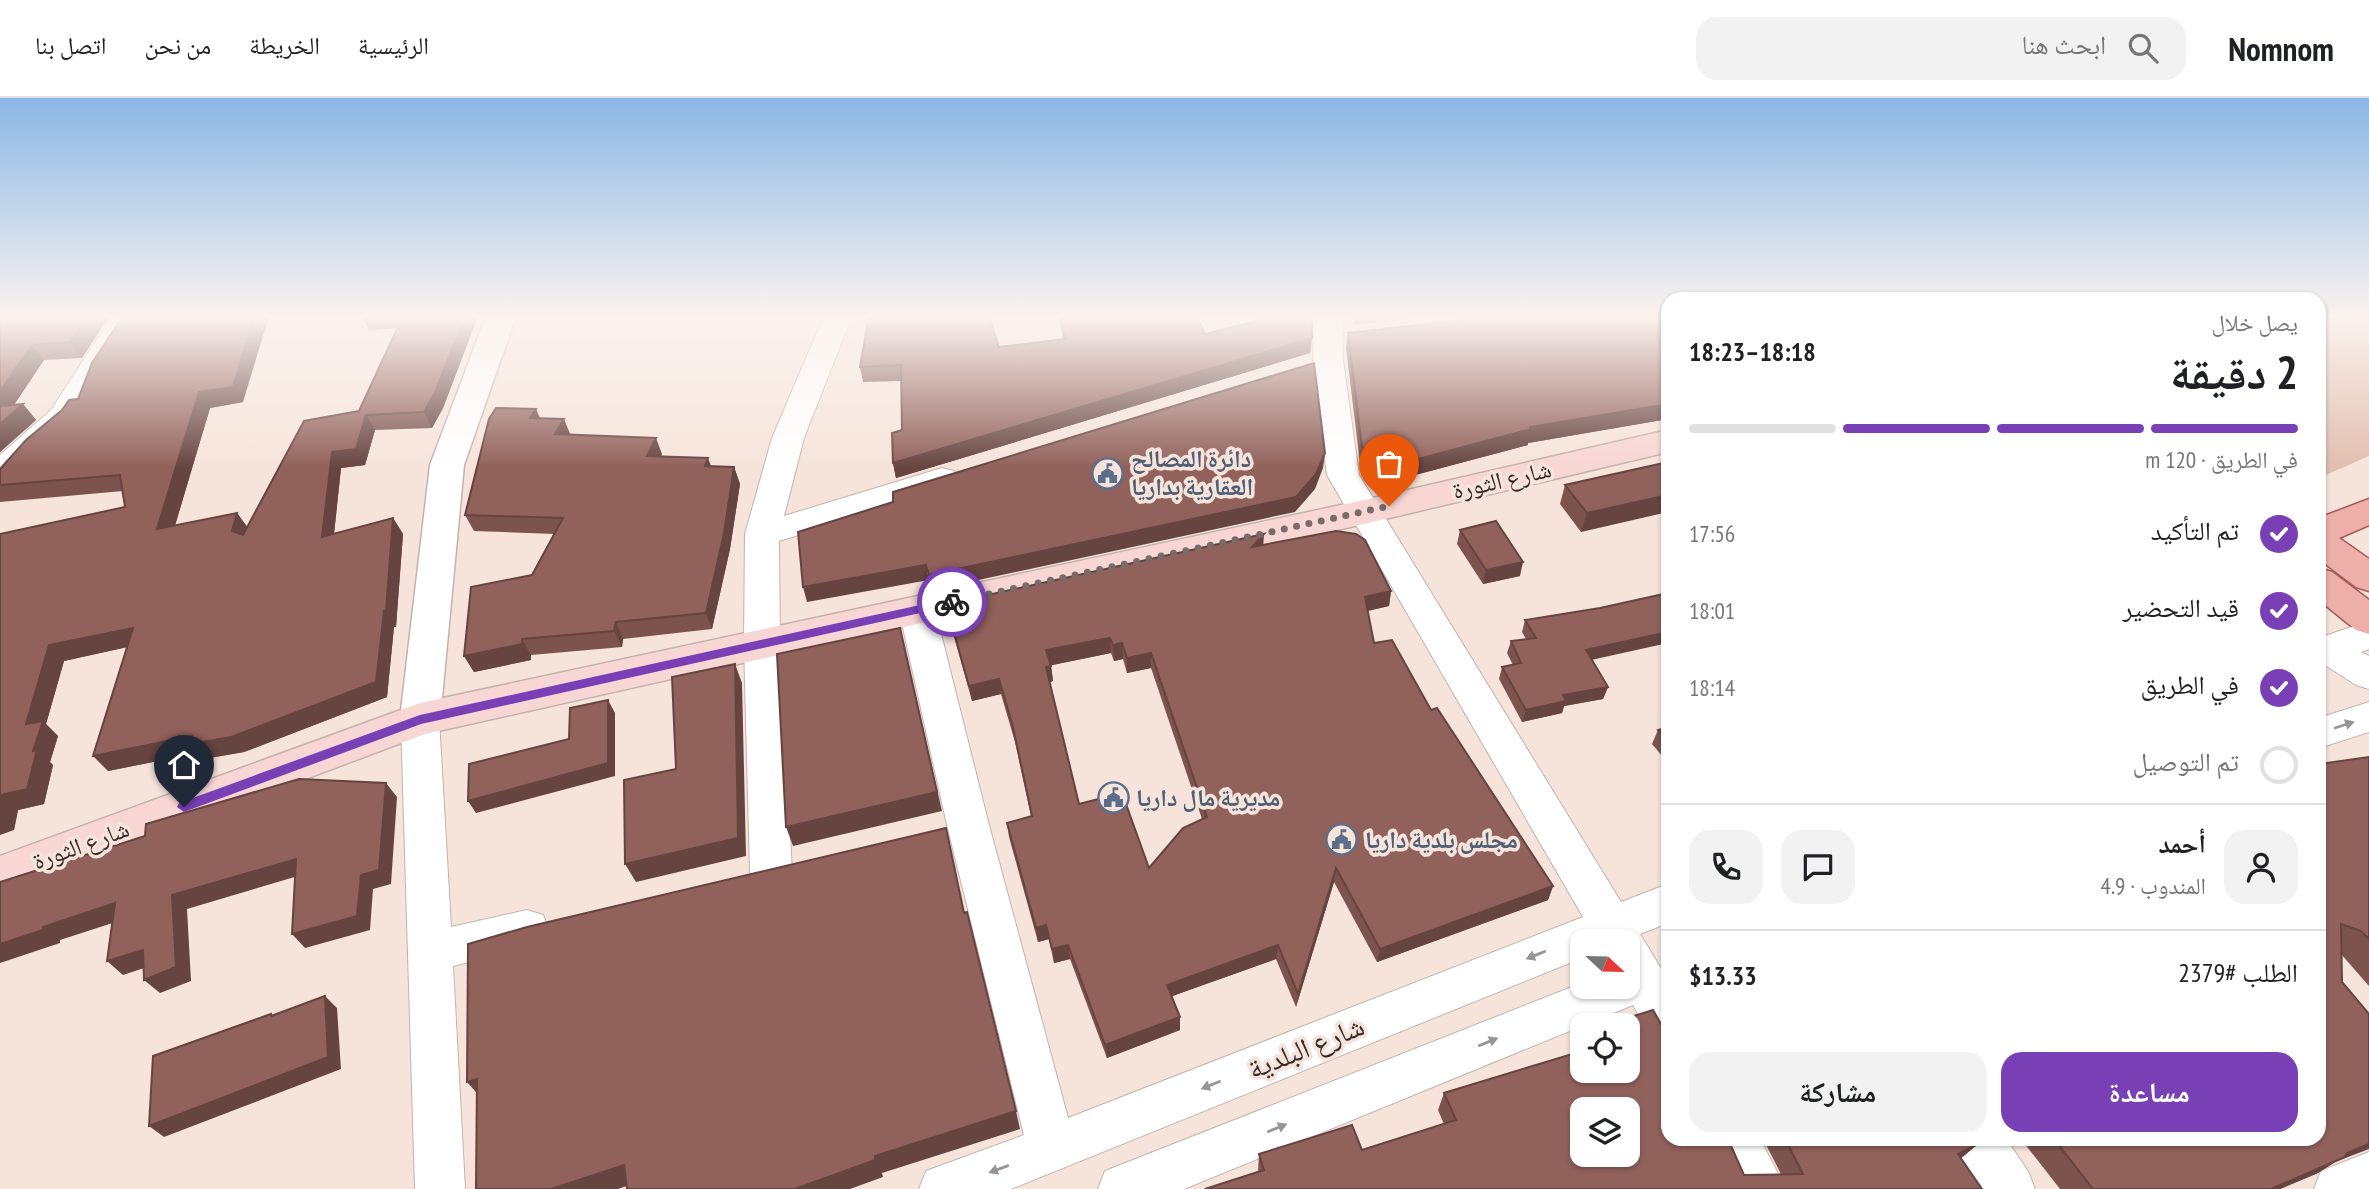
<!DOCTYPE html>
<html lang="ar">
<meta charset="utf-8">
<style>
:root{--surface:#fff;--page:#f2f2f2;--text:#202124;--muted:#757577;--line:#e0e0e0;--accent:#7940b6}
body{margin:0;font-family:"PT Sans Narrow","Noto Naskh Arabic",sans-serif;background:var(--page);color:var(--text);direction:rtl;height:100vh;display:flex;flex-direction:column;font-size:26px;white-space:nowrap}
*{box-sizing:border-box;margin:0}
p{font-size:23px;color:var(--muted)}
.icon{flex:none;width:38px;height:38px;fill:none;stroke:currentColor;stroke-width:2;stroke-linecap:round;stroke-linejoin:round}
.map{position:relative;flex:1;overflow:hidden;direction:ltr}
.details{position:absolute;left:1661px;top:194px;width:665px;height:854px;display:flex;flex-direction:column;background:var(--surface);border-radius:21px;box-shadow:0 2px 5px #0004;direction:rtl}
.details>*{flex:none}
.needle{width:46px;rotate:112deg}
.fabs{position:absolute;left:1570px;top:831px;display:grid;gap:14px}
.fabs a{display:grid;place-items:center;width:70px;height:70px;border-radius:14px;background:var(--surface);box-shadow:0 2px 5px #0004;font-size:35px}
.pin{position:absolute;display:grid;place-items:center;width:60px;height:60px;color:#fff;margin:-72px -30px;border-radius:50% 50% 50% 0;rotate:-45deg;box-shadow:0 0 7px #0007}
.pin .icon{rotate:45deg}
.courier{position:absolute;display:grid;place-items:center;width:70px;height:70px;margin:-35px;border:5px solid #7940b6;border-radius:50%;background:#fff;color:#222;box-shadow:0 2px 9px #0007}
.headline em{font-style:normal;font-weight:700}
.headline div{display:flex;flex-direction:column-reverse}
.headline{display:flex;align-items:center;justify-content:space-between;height:119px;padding:0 28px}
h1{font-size:46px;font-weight:700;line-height:52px}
.bar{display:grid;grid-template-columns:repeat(4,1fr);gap:10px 7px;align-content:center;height:84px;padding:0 28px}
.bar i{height:9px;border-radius:5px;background:var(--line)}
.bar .selected{background:var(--accent)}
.bar p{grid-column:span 4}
.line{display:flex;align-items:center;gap:18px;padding:0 28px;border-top:2px solid var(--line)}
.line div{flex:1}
.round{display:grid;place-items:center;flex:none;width:74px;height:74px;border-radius:21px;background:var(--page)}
ol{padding:0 28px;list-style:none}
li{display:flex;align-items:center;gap:21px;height:77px}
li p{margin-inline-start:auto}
li .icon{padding:7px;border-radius:50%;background:var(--accent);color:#fff;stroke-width:4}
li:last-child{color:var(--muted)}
li i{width:38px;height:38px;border:4px solid var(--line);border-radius:50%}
.button{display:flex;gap:14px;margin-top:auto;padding:14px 28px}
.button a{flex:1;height:80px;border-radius:21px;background:var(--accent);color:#fff;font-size:28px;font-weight:700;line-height:80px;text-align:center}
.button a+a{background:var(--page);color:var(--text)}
header{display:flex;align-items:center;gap:42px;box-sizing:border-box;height:98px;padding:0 35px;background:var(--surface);border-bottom:2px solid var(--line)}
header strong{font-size:33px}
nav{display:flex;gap:38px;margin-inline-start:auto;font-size:24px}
.search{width:490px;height:63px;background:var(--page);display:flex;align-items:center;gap:18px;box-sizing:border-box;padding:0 24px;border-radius:21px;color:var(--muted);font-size:26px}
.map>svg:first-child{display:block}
.green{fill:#e1beae}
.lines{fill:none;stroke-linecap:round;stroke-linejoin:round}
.minor-casing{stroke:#c4b3ab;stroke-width:2}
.tertiary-casing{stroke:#c4b3ab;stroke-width:3}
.secondary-casing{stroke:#c4b3ab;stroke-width:3}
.primary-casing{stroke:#a55d57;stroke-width:3}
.minor{fill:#fff;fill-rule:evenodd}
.tertiary{fill:#fff;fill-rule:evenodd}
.secondary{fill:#f7d6d4;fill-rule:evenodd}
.primary{fill:#eeaeaa;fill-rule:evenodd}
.wall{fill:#7d534e;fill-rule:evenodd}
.shaded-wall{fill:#664440}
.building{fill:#91615b;stroke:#664440;stroke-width:2;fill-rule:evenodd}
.oneway{fill:#989594}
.route{fill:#7940b6}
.done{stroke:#776c67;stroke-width:7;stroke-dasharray:0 12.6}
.labels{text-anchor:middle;stroke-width:7;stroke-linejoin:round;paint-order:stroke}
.service-label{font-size:24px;font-weight:bold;fill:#4e5e75;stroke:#f6e4db;text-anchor:start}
.street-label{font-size:24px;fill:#322b28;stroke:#f6e4db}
.near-street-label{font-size:28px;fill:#322b28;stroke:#f6e4db}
</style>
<header>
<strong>Nomnom</strong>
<div class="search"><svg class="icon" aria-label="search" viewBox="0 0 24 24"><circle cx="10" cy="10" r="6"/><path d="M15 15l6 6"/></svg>ابحث هنا</div>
<nav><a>الرئيسية</a><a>الخريطة</a><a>من نحن</a><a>اتصل بنا</a></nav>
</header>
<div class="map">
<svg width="2369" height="1091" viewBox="0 0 2369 1091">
<rect width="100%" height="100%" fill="#f6e4db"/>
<path class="green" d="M2319,218H2369V358L2319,380Z"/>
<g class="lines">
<defs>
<path id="minor" d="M112,218H140L73,326L37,356L12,385L0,388V357L51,312Z
M824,218H852L804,340L784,418L942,370L954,373L958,381L954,389L779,443L780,547L792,774L786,787L771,792L756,787L750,774L744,547L745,436L772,340Z
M1314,218H1342L1343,262L1359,377L1621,804L1668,786V825L1640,836L1668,882V948L1652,941L1633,907L1184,1091H1098L1105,1073L1582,885V889H1628V844H1582V860L1011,1091H919L926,1073L1024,1037L947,727L899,512L904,503L917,499L930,503L935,512L989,727L1068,1020L1583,819L1327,377L1313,262Z
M2369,523V551L2361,554L2369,558V591L2356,587L2325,567L2319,569V540Z
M2369,604V634L2319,650V620Z
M420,606L434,610L439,621L451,829L527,812L543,817L549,831L543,845L453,868L465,1091H415L401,621L406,610Z
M1709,1041H1760L1786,1091H1733Z
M1953,1041H2006L2028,1073L2035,1091H1981L1960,1058Z
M2369,1054V1091H2314L2321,1073Z"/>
<path id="tertiary" d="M486,218H516L464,367L440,621L434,632L420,637L406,632L400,621L430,367Z"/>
<path id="secondary" d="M1668,332V354L1364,426L425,636L0,796V758L420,605L1364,402Z"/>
<path id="primary" d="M2369,401V427L2339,440L2369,461V493L2356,489L2319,461V420Z
M2319,470L2332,474L2369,502V536L2356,532L2319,502Z"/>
</defs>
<use href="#minor" class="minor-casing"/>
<use href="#tertiary" class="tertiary-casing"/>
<use href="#secondary" class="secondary-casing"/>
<use href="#primary" class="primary-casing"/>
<use href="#minor" class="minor"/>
<use href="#tertiary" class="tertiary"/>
<use href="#secondary" class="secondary"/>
<use href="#primary" class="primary"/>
</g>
<path class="wall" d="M0,218H109L82,260L44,262L14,307L23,306L36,322L0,354Z
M362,218H478L443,310L432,330L375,332L365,367L341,370L334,436L393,420L403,436L396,529H394L387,599L244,654L204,661L198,655L108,673L127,549L64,563L46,626L58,638L50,664L53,667L44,706L18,712L14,732L0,436L125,409L123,393L0,404V371L62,312L243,304L210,310L175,428L237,415L247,429L359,313L398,230L369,232Z
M1058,218H1197L1205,236L1312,240L1310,255L896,380L893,365L902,332L901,283L863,284L860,269L999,249L1063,241Z
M1353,218H1409V221L1355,227Z
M1668,218V321L1528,345V347L1400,381L1383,379L1360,365L1346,250L1348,235Z
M540,321L571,337L662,356L661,358L711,369H734L740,386L730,451L712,531L623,541L622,549L531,557V562L474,574L464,558L532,477L555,436L474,433L465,417Z
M1668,364L1581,434L1560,406L1565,387Z
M1460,432L1520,478L1483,486L1457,446Z
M1263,447L1391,493L1389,508L1368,513L1374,545L1431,612L1553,788L1548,802L1377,864L1334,784L1296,909L1276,861L1172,898L1180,919V932L1107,960L1070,861L1054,865L1049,841L1038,844L1009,739L1007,725L1031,718L1015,644L1001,596L972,603L951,528L943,530L938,508ZM1111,555L1114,563L1123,561L1127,575L1151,570L1202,721L1149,770L1079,706L1050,584L1053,583L1051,567Z
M1525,522L1592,562L1608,589L1603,601L1564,608L1562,615L1522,624L1499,581L1502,569L1513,567L1507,555L1511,543L1526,541L1522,534Z
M1668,629V665L1652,646L1658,632Z
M2369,659V888L2341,856L2335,1064L2318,1075L2280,1091H2060L2021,1041H2319V666Z
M1579,934H1582V973L1744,1077L1781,1076L1763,1041H1976L1978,1046L1961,1060L1982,1091L1258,1074L1259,1056L1362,1052L1444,1026L1438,1012L1444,995L1573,956L1571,952Z"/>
<path class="shaded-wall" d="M88,218H109L82,260L70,244Z
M254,218H269L243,304L210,310L169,447L157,431L199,294Z
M465,218H478L443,310L432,330L424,314Z
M1312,240L1310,255L896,380L893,365Z
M32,247L44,262L3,323L23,306L36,322L0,354V293Z
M1668,306V321L1528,345V347L1400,381L1403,365L1530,329Z
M536,311L543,327L530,320Z
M366,317L375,332L365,367L341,370L332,455L322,439L332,354Z
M564,321L571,338L555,336Z
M656,340L662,356L653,374L647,358Z
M1325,355L1323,370L1315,391L1295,414L932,492L929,477Z
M708,360L714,376L705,368Z
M734,369L740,386L730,451L712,531L706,515Z
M1668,397V414L1581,434L1587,415Z
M237,415L248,430L244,449L232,433Z
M393,420L403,436L396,529H394L387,599L244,654L204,661L198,655L108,673L93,658Z
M1264,436L1263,451L1252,449Z
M1523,464L1520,478L1483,486L1486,472Z
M926,467L929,482L807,504L803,489Z
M1391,493L1389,508L1362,514L1365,499Z
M948,513L951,528L943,530L940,515Z
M616,524L623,541L622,549L614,533Z
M133,530L146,545L64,563L46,626L58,638L50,664L53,667L44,706L18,712L14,732L0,737V703L1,697L26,626L49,547Z
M1668,534V545L1582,564L1586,552Z
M1110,540L1111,555L1048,568L1046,552Z
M522,541L531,557V562L474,574L464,558Z
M1122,545L1123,561L1114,563L1113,547Z
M905,550L942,713L793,748L786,729Z
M1151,555V570L1127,575V560Z
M735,566L742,585L746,758L636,784L625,766Z
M1051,568L1053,583L1048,585L1046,569Z
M999,581L1001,596L972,603L969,588Z
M1608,589L1603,601L1564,608L1562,615L1522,624L1526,612L1563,597Z
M608,602L615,615V678L476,715L468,703L608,665Z
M386,685L397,699L391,786L373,791L370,832L305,850L292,836L361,777Z
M296,761L308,775L187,811L191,883L160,895L144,882L172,797Z
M1336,770L1334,784L1296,909L1298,896Z
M1553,788L1548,802L1377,864L1380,851Z
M115,805L131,819L60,842V845L0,865V846L43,829Z
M1046,827L1049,841L1038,844L1036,830Z
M1068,847L1070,861L1054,865L1052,851Z
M1278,847L1276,861L1167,900V887Z
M143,852L159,865L123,877L107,863Z
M325,898L337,910L341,971L164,1039L149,1028Z
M1180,919V932L1107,960L1105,947Z
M477,981L484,1003L467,984Z
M1016,1013L1020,1031L882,1075L883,1079L850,1091H795L875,1058Z
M1978,1046L1959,1062L1958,1056Z
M2369,1046V1051L2335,1064L2318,1075L2280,1091H2271L2347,1055Z
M624,1067L638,1084L618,1091H551Z"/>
<path class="building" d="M0,218H88L70,244L32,247L0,293Z
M123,218H254L233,289L199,294L157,431L237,415L232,433L243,437L304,323L359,313L403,218H465L435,294L424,314L366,317L356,351L332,354L322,439L393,420L386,513H384L376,584L231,639L190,646L192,638L93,658L133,530L49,547L26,626L43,623L33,653L37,652L27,691L1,697L0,703V436L125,409L120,377L0,387V371L26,342L62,312L69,302L78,301L92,265Z
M869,218H989L999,249L1066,241L1060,218H1197L1205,236L1273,219L1312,218V240L893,365L892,335L902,332L901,267L860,269Z
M1498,218H1668V306L1530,329L1531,331L1403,365L1386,363L1362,349L1348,235Z
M1314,265L1325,355L1316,376L1296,399L929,477L926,467L803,489L798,434L893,404V394Z
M23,306L0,326V308Z
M496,310L536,311L530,320L564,321L555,336L656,340L647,358L708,360L705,368L734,369L724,435L706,515L616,524L614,533L522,541V546L464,558L471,489L532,477L563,420L465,417L489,321Z
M1668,364V397L1587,415L1565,387Z
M1496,423L1523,464L1486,472L1460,432Z
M1336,433L1356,436L1365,442L1391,493L1365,499L1374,545L1392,542L1431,612L1437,610L1553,788L1380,851L1336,770L1298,896L1278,847L1167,887L1180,919L1105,947L1068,847L1052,851L1046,827L1036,830L1007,725L1032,718L1013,629L999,581L969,588L948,513L940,515L938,508L1264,436L1252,449ZM1110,540L1113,547L1122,545L1127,560L1151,555L1207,719L1183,730L1149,770L1122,695L1079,706L1046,569L1051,568L1046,552Z
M1668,495V534L1586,552L1608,589L1563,597L1566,603L1526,612L1502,569L1521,565L1511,543L1536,540L1525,522L1600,510Z
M900,530L937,694L786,729L777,556Z
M735,566L738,740L625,766L624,682L676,671L672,579Z
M608,602V665L468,703L469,666L569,641L570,610Z
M1668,629V644L1658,632Z
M2369,659V841L2361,833L2341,826L2342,884L2369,916V1046L2347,1055L2345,1059L2271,1091H2093L2054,1041H2319V666Z
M299,681L386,685L379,772L361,777L357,818L292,836L296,761L172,797L176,869L144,882L143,852L107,863L115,805L43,829V832L0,846V784L145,738L146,726Z
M946,730L964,815L967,814L1016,1013L875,1058V1062L795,1091H627L624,1067L551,1091H476L477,981L467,984L468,846L527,829Z
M325,898L328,959L149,1028L153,958L271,916V918Z
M1653,912L1661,926L1668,928V1041H1728L1744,1077L1803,1076L1785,1041H1976L1978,1046L1958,1056L1982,1091H1205L1264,1072L1259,1056L1352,1027L1362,1052L1456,1022L1444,995L1582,953V973H1628V928H1602ZM1582,1012H1628V1057H1582Z"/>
<defs><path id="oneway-solid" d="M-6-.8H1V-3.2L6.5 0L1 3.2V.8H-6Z" transform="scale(1.75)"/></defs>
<g class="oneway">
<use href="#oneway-solid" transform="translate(2344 627) rotate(-18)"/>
<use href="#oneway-solid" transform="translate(1536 857) rotate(158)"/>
<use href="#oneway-solid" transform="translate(1488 944) rotate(-22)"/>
<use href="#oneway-solid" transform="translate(1211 987) rotate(158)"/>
<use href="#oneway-solid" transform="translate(1277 1030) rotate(-22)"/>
<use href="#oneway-solid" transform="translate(999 1071) rotate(160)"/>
</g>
<linearGradient id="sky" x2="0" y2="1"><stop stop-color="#8bb6e5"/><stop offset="0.59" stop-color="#fbf3ef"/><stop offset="1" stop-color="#fbf3ef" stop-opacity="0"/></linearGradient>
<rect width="2369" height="371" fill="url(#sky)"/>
<path class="route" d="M952,500L956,501V507L421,626L184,714L177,709L179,705L420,617Z"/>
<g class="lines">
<path class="done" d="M952,504L1389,408"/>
</g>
<defs>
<symbol id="civic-ring" viewBox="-11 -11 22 22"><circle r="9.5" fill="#f6e4db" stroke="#5c6f8a" stroke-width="1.5"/><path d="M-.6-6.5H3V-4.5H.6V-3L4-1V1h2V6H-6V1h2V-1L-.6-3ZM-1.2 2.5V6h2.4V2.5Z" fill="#5c6f8a"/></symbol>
</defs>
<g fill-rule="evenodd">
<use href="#civic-ring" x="1090" y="358" width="35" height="35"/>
<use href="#civic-ring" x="1096" y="682" width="35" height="35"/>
<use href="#civic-ring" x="1324" y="724" width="35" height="35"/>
</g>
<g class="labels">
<g class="service-label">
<text x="1131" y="369">دائرة المصالح<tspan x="1131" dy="28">العقارية بداريا</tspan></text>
<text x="1136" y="708">مديرية مال داريا</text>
<text x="1365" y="750">مجلس بلدية داريا</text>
</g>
<g class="street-label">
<text transform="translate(1502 382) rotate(-13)" y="8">شارع الثورة</text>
<text transform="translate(81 747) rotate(-20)" y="8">شارع الثورة</text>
</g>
<g class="near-street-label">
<text transform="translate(1306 949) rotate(-22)" y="10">شارع البلدية</text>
</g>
</g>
</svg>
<div class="fabs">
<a><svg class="needle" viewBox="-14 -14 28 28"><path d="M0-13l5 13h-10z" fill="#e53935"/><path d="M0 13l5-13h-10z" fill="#757577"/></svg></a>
<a><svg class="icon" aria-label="locate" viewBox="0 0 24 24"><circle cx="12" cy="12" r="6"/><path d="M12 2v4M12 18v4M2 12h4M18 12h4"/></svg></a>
<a><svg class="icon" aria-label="layers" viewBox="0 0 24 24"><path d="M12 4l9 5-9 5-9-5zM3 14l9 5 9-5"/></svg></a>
</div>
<div class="pin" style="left:1389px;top:408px;background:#ea580c"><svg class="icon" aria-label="bag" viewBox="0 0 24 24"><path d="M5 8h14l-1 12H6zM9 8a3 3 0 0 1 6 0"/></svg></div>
<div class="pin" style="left:184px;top:709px;background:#1f2937"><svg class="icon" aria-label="home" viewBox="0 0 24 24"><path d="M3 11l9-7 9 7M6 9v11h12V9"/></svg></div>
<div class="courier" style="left:952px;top:504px"><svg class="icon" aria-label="bike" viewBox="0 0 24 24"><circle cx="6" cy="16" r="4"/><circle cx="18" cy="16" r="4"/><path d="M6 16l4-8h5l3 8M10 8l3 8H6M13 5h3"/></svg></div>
<section class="details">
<div class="headline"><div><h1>2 دقيقة</h1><p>يصل خلال</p></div><em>18:18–18:23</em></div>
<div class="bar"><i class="selected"></i><i class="selected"></i><i class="selected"></i><i></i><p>في الطريق · 120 m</p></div>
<ol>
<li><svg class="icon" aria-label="check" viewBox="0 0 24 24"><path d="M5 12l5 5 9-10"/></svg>تم التأكيد<p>17:56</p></li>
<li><svg class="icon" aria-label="check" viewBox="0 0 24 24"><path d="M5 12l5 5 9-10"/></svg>قيد التحضير<p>18:01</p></li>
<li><svg class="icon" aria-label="check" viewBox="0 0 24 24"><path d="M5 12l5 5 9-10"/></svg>في الطريق<p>18:14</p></li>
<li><i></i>تم التوصيل</li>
</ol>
<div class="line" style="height:126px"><a class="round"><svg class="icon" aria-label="person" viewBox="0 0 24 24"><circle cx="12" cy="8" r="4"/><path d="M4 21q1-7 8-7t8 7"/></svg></a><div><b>أحمد</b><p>المندوب · 4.9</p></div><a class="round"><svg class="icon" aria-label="chat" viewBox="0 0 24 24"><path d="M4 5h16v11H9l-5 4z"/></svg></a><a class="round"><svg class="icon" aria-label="phone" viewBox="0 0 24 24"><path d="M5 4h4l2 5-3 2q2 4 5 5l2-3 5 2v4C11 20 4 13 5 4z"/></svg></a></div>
<div class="line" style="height:91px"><div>الطلب #2379</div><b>$13.33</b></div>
<div class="button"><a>مساعدة</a><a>مشاركة</a></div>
</section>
</div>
